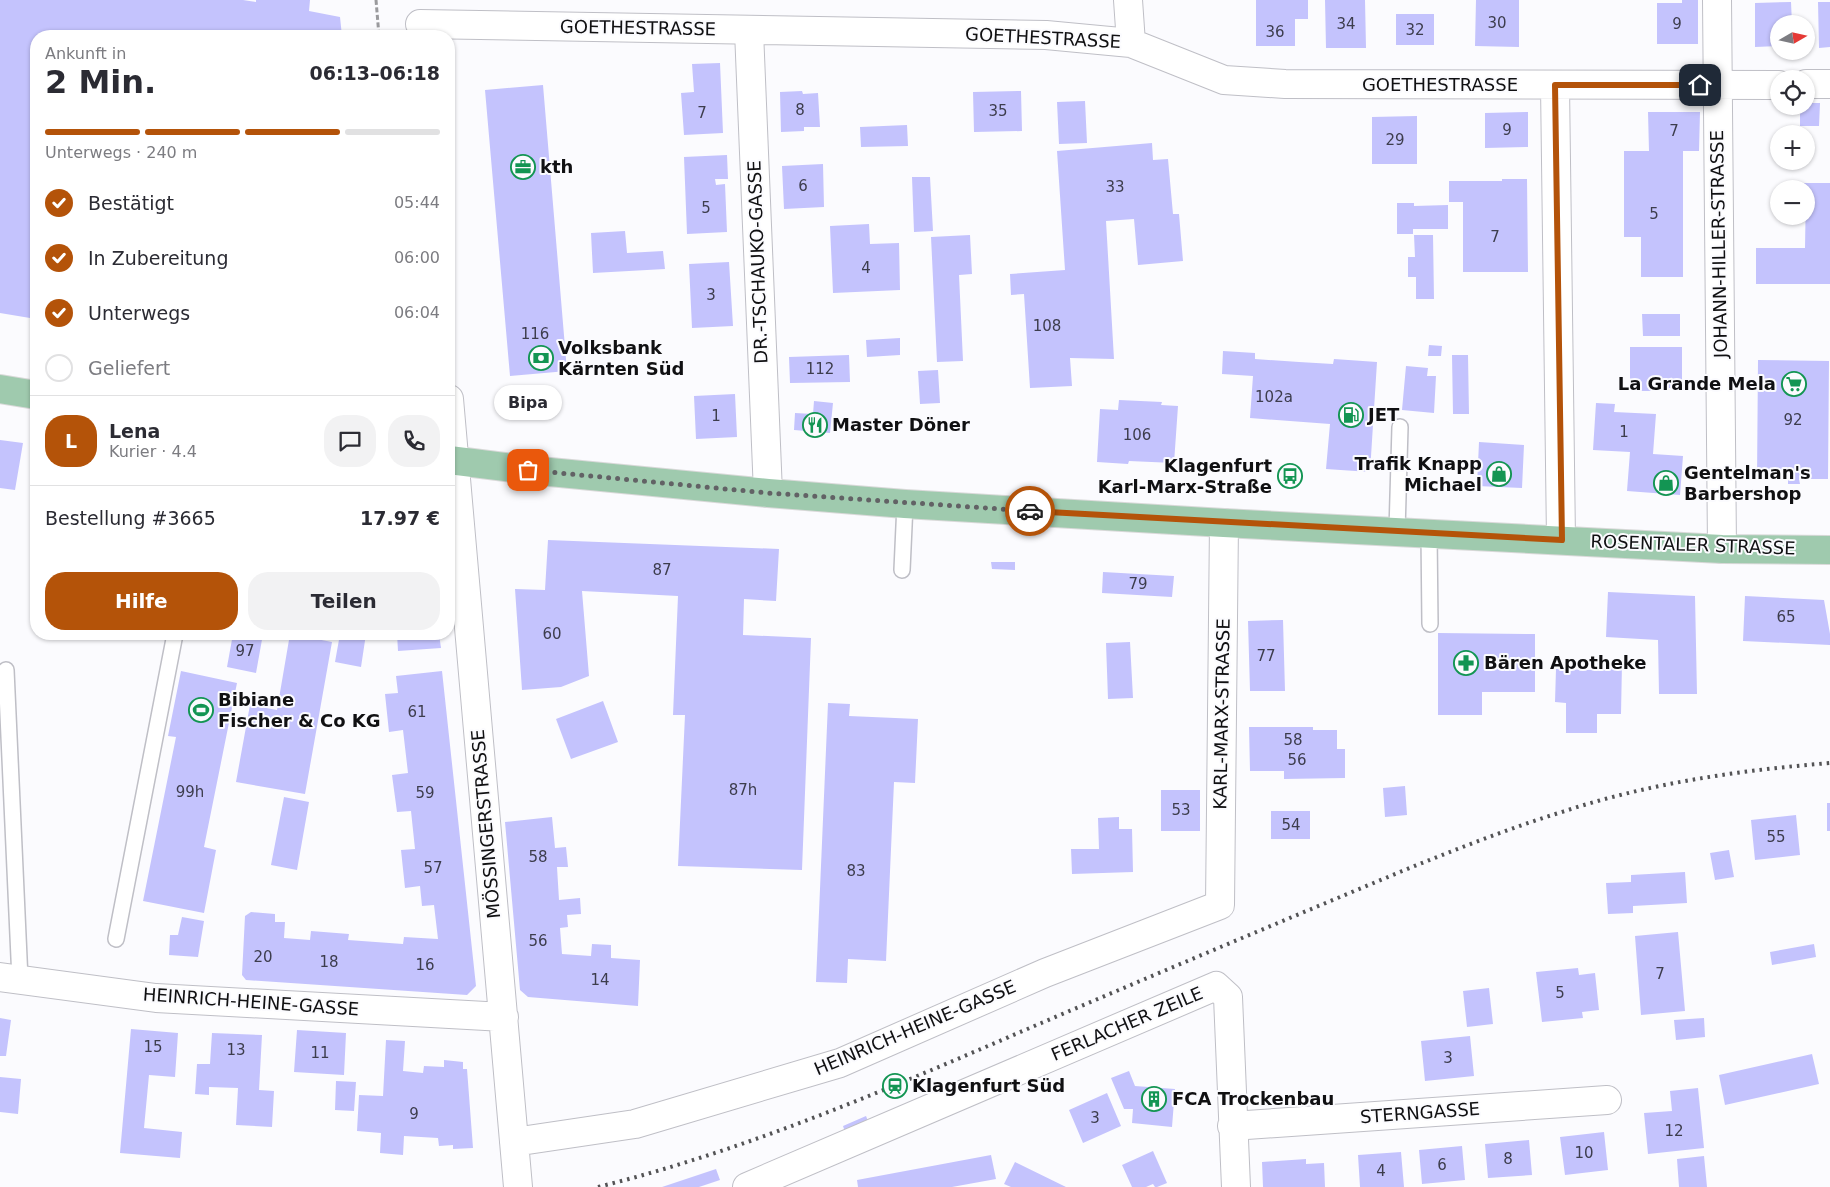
<!DOCTYPE html>
<html lang="de">
<meta charset="utf-8">
<style>
:root{--surface:#fff;--page:#f2f2f3;--text:#2b2b33;--muted:#7c7c81;--line:#e1e1e2;--accent:#b45309}
body{margin:0;font-family:"DejaVu Sans",sans-serif;background:var(--page);color:var(--text);height:100vh;display:flex;flex-direction:column;font-size:19px;white-space:nowrap}
*{box-sizing:border-box;margin:0}
p{font-size:16px;color:var(--muted)}
.icon{flex:none;width:28px;height:28px;fill:none;stroke:currentColor;stroke-width:2;stroke-linecap:round;stroke-linejoin:round}
.map{position:relative;flex:1;overflow:hidden}
.drawer{position:absolute;left:30px;top:30px;width:425px;height:610px;display:flex;flex-direction:column;background:var(--surface);border-radius:20px;box-shadow:0 1px 4px #0004}
.drawer>*{flex:none}
.needle{width:32px;rotate:81deg}
.buttons{position:absolute;left:1770px;top:15px;display:grid;gap:10px}
.buttons a{display:grid;place-items:center;width:45px;height:45px;border-radius:50%;background:var(--surface);box-shadow:0 1px 4px #0004;font-size:25px}
.pin{position:absolute;display:grid;place-items:center;width:42px;height:42px;color:#fff;margin:-21px;border-radius:10px;box-shadow:0 2px 8px #0006}
.courier{position:absolute;display:grid;place-items:center;width:50px;height:50px;margin:-25px;border:4px solid #b45309;border-radius:50%;background:#fff;color:#222;box-shadow:0 1px 6px #0007}
.bubble{position:absolute;height:35px;border-radius:18px;background:var(--surface);box-shadow:0 1px 4px #0004;font-size:16px;font-weight:700;line-height:35px;text-align:center}
.summary em{font-style:normal;font-weight:700}
.summary div{display:flex;flex-direction:column-reverse}
.summary{display:flex;align-items:center;justify-content:space-between;height:85px;padding:0 15px}
h1{font-size:32px;font-weight:700;line-height:38px}
.bar{display:grid;grid-template-columns:repeat(4,1fr);gap:8px 5px;align-content:center;height:60px;padding:0 15px}
.bar i{height:6px;border-radius:4px;background:var(--line)}
.bar .on{background:var(--accent)}
.bar p{grid-column:span 4}
.line{display:flex;align-items:center;gap:12px;padding:0 15px;border-top:1px solid var(--line)}
.line div{flex:1}
.round{display:grid;place-items:center;flex:none;width:52px;height:52px;border-radius:20px;background:var(--page)}
ol{padding:0 15px;list-style:none}
li{display:flex;align-items:center;gap:15px;height:55px}
li p{margin-inline-start:auto}
li .icon{padding:5px;border-radius:50%;background:var(--accent);color:#fff;stroke-width:4}
li:last-child{color:var(--muted)}
li i{width:28px;height:28px;border:2px solid var(--line);border-radius:50%}
.cta{display:flex;gap:10px;margin-top:auto;padding:10px 15px}
.cta a{flex:1;height:58px;border-radius:20px;background:var(--accent);color:#fff;font-size:20px;font-weight:700;line-height:58px;text-align:center}
.cta a+a{background:var(--page);color:var(--text)}
.map>svg:first-child{display:block}
.building{fill:#c4c3fd}
.lines{fill:none;stroke-linecap:round;stroke-linejoin:round}
.service-casing{stroke:#bfbfc6;stroke-width:18}
.minor-casing{stroke:#bfbfc6;stroke-width:30}
.primary-casing{stroke:#d9d9d9;stroke-width:30}
.path{stroke:#9a9a9d;stroke-width:3;stroke-dasharray:5 2.5;stroke-linecap:butt}
.service{stroke:#fff;stroke-width:15}
.minor{stroke:#fff;stroke-width:28}
.primary{stroke:#9fcaae;stroke-width:28}
.rail{stroke:#535355;stroke-width:4;stroke-dasharray:2.5 5;stroke-linecap:butt}
.done{stroke:#626265;stroke-width:5;stroke-dasharray:0 9}
.route{stroke:#b45309;stroke-width:6}
.labels{text-anchor:middle;stroke-width:4;stroke-linejoin:round;paint-order:stroke}
.number-label{font-size:15px;fill:#3d3d4d}
.street-label{font-size:18px;fill:#101012;stroke:#fbfbfe}
.poi-label{font-size:18px;font-weight:bold;fill:#101012;stroke:#fbfbfe;text-anchor:start}
</style>
<div class="map">
<svg width="1830" height="1187" viewBox="0 0 1830 1187">
<rect width="100%" height="100%" fill="#fbfbfe"/>
<path class="building" d="M0,0H243L256,2V0H310L309,11L340,17L342,36H36V319L0,313Z
M1256,0H1308V19H1295V46H1256Z
M1325,0H1365L1366,48H1326Z
M1476,0H1519V47L1475,46Z
M1682,0H1698V44H1657V3H1682Z
M1791,2L1792,24H1779V46L1755,47V3Z
M1818,2H1830V47L1819,48Z
M1396,14H1434V45H1396Z
M720,63L723,133L684,135L681,93L694,92L692,64Z
M543,85L567,371L510,376L485,90Z
M802,91L803,94L818,93L820,127H804V131L781,132L780,92Z
M1021,91L1022,131L974,132L973,92Z
M1085,101L1087,143L1059,144L1057,102Z
M1806,103H1820L1819,126H1800V106H1806Z
M1528,112V147L1485,148V113Z
M1648,112H1700L1699,151H1683V277H1641V237H1624V151H1649Z
M1417,116V164H1372V117Z
M907,125L908,146L861,147L860,127Z
M1152,143L1153,160L1168,159L1173,214H1179L1183,261L1138,265L1134,219L1106,221L1114,359L1070,358L1072,386L1030,388L1024,294L1011,295L1010,274L1065,270L1057,151Z
M727,155L728,179H715L716,185L725,184L727,232L687,234L684,157Z
M823,164L824,207L784,209L782,166Z
M912,177H930L933,231L914,232Z
M1502,179H1527L1528,272H1463V202H1449V181H1502Z
M1804,183H1830V284H1756V248H1805L1806,189H1804Z
M1397,203H1414V206L1448,205V229H1413V234H1397Z
M869,224L870,244L899,243L900,290L833,293L830,226Z
M625,231L627,253L663,251L665,269L593,273L591,233Z
M970,235L972,274L959,275L963,361L937,362L931,237Z
M1414,235H1433L1434,299H1416V277H1408V257H1415Z
M729,262L733,326L692,328L689,264Z
M1642,314H1680V336H1643Z
M900,338V355L867,357L866,340Z
M1429,345L1442,346L1441,356H1428Z
M1630,347H1682V388H1653L1654,391H1630Z
M1223,351L1255,353V359L1299,362L1333,364L1334,359L1377,362L1370,472L1326,469L1330,424L1250,418L1253,376L1222,374Z
M849,355L850,382L790,383L789,357Z
M1452,355H1468L1469,414H1453Z
M1758,360L1829,361L1828,479H1799L1800,484H1788V479H1757Z
M1406,366L1428,368L1427,376H1436L1434,413L1402,410Z
M938,370L940,403L920,404L918,371Z
M735,394L737,437L696,439L694,396Z
M1119,400L1162,402L1161,405L1178,406L1174,463L1129,461L1128,464L1097,462L1100,409L1118,410Z
M814,401L833,403L830,433L794,430L795,413L813,414Z
M1596,403L1615,404L1614,412L1656,414L1653,454L1683,456L1680,495L1627,491L1630,452L1593,450Z
M0,440L23,443L15,490L0,488Z
M1479,442L1524,445L1522,488L1477,486Z
M548,540L779,549L776,601L744,599L743,635L811,638L802,870L678,866L685,715H673L678,596L582,591L589,676L561,687L522,690L515,589L545,590Z
M991,562H1015V570L992,569Z
M1103,572L1174,576L1172,597L1102,593Z
M1608,592L1695,596L1697,694H1659L1658,640L1606,637Z
M1745,596L1824,600L1830,634V645L1743,641Z
M1283,620L1285,691H1250L1248,621Z
M1438,633L1535,634V692H1482V715H1438Z
M233,634H263L256,673L227,667Z
M290,634L332,642L305,794L236,782L250,705L277,710Z
M340,634H366L361,667L335,662Z
M397,634H439L441,648L398,651Z
M1130,642L1133,698L1108,699L1106,643Z
M1597,662L1622,663L1621,714H1597V733H1566V703L1555,702L1556,669L1597,670Z
M181,671L237,683L204,847L216,850L204,913L143,901L176,737L168,736Z
M442,671L476,986L467,995L246,980L242,975L245,916L251,912L275,914V922H285L284,938L310,940L311,931L349,934L348,940L403,944L404,937L438,939L434,905L422,906L420,886L405,888L401,850L415,849L411,811L397,812L392,775L408,773L403,730L389,732L385,694L398,693L396,676Z
M603,701L618,742L571,759L556,719Z
M828,703L850,704L849,716L918,719L915,783L894,782L886,961L848,959L847,983L816,982Z
M1249,727H1313V730H1337V749H1345V778L1284,779V771H1250Z
M1405,786L1407,815L1385,817L1383,788Z
M1161,790H1200V831H1161Z
M284,797L309,802L297,870L271,865Z
M1827,803H1830V831H1827Z
M1271,811H1310V839H1271Z
M1796,815L1800,855L1755,860L1751,820Z
M552,817L555,848L566,847L568,867H557L559,900L580,898L581,914L567,915L568,927L560,928L562,954L591,956L592,944L611,945V958L640,960L638,1006L528,997L520,990L505,822Z
M1119,817V829H1132L1133,872L1072,874L1071,849H1099L1098,818Z
M1729,850L1734,877L1715,880L1710,853Z
M1685,872L1687,903L1633,906V913L1608,914L1606,883L1631,882V875Z
M182,917L204,921L198,957L169,955L170,935H178Z
M1678,932L1685,1011L1641,1015L1635,936Z
M1814,944L1816,957L1772,965L1770,952Z
M1578,968L1579,975L1595,973L1599,1010L1582,1012L1583,1018L1542,1022L1536,972Z
M1489,988L1493,1024L1467,1027L1463,991Z
M0,1018L11,1020L6,1056H0Z
M1704,1018L1705,1037L1676,1040L1674,1020Z
M131,1029L178,1033L175,1077L149,1075L144,1128L182,1132L180,1158L120,1153Z
M297,1030L346,1033L344,1075L294,1072Z
M212,1033L262,1035L259,1090L274,1091L272,1127L236,1125L238,1088L209,1087V1095L195,1094L197,1064H210Z
M1470,1036L1474,1076L1425,1081L1421,1041Z
M386,1040L405,1041L403,1071L423,1073L424,1066L444,1067V1060L463,1062V1069H467L473,1148L453,1149V1145L439,1146L438,1138L404,1136L403,1155L380,1153L381,1133L357,1131L359,1095L383,1096Z
M1812,1054L1819,1084L1725,1105L1719,1075Z
M1129,1071L1135,1086L1175,1089L1172,1127L1132,1123L1133,1109H1124L1111,1078Z
M0,1077L21,1079L18,1114L0,1112Z
M336,1081L356,1082L354,1111L335,1110Z
M1698,1088L1704,1148L1648,1154L1644,1113L1672,1111L1670,1091Z
M1107,1093L1121,1126L1083,1143L1069,1110Z
M866,1116L868,1121L846,1135L843,1126Z
M1604,1132L1608,1170L1565,1175L1560,1137Z
M1529,1140L1532,1175L1488,1178L1485,1144Z
M1462,1146L1465,1180L1422,1184L1419,1150Z
M1153,1151L1167,1183L1157,1187H1155L1153,1184L1146,1187H1132L1122,1165Z
M1401,1152L1404,1187H1360L1358,1155Z
M991,1155L996,1179L952,1187H858L857,1180Z
M1704,1156L1707,1187H1679L1677,1159Z
M1306,1159V1164L1324,1163L1325,1187H1263L1262,1162Z
M1015,1162L1066,1187H1011L1004,1184Z
M716,1169L720,1180L699,1187H662Z"/>
<g class="lines">
<defs>
<path id="service" d="M1397,531L1400,427
M1429,533L1430,624
M902,570L905,504
M6,670L20,980
M116,939L175,634"/>
<path id="minor" d="M1128,0L1131,43
M1717,0L1722,549
M420,24L1046,35L1131,43L1224,80L1285,84L1779,85
M749,31L768,493
M1806,84H1830
M1555,85L1561,540
M449,399L518,1187
M0,977L156,998L504,1017
M1232,1126L1607,1100
M514,1142L635,1124L840,1063L1045,973L1220,905L1224,523
M747,1187L1216,986L1228,997L1236,1187"/>
<path id="primary" d="M0,389L36,395
M449,460L529,470L768,493L905,504L1224,523L1722,549L1830,550"/>
</defs>
<use href="#service" class="service-casing"/>
<use href="#minor" class="minor-casing"/>
<use href="#primary" class="primary-casing"/>
<path class="path" d="M376,0L379,36"/>
<use href="#service" class="service"/>
<use href="#minor" class="minor"/>
<use href="#primary" class="primary"/>
<path class="rail" d="M598,1187C751,1149 895,1086 1039,1024C1163,971 1287,919 1412,867C1462,847 1513,827 1565,811C1650,783 1741,770 1830,763"/>
</g>
<g class="lines">
<path class="done" d="M528,470L768,493L1030,511"/>
<path class="route" d="M1030,511L1562,540L1555,85H1700"/>
</g>
<defs>
<symbol id="office-ring" viewBox="-11 -11 22 22"><circle r="9.5" fill="#fbfbfe" stroke="#139553" stroke-width="1.5"/><path d="M-6-3h4V-5.5h4V-3h4V5H-6ZM-1-4.5V-3h2v-1.5ZM-6 0V1H6V0Z" fill="#139553"/></symbol>
<symbol id="bank-ring" viewBox="-11 -11 22 22"><circle r="9.5" fill="#fbfbfe" stroke="#139553" stroke-width="1.5"/><path d="M-6-4H6V4H-6ZM0-2.3a2.3 2.3 0 1 0 0 4.6a2.3 2.3 0 1 0 0-4.6Z" fill="#139553"/></symbol>
<symbol id="supermarket-ring" viewBox="-11 -11 22 22"><circle r="9.5" fill="#fbfbfe" stroke="#139553" stroke-width="1.5"/><path d="M-6-5.5h2.5l.6 2H6L4.5 2H-2.5L-4.4-4H-6ZM-1.5 3.2a1.3 1.3 0 1 0 .1 0ZM3 3.2a1.3 1.3 0 1 0 .1 0Z" fill="#139553"/></symbol>
<symbol id="fuel-ring" viewBox="-11 -11 22 22"><circle r="9.5" fill="#fbfbfe" stroke="#139553" stroke-width="1.5"/><path d="M-5.5-6h7V0h2V4h1.3V-2.5L3-4.5l.8-.8L6-3V5H2.5V1h-1V6h-7ZM-4.2-4.7v3.2H.2V-4.7Z" fill="#139553"/></symbol>
<symbol id="restaurant-ring" viewBox="-11 -11 22 22"><circle r="9.5" fill="#fbfbfe" stroke="#139553" stroke-width="1.5"/><path d="M-5-6h1v4h1v-4h1v4h1v-4h1v5L-1.5 .5V6h-2V.5L-5-1ZM5-6V6H3V1.5H1.5Q1.5-4 5-6Z" fill="#139553"/></symbol>
<symbol id="shop-ring" viewBox="-11 -11 22 22"><circle r="9.5" fill="#fbfbfe" stroke="#139553" stroke-width="1.5"/><path d="M-5-2.5h2.3a2.7 3.5 0 0 1 5.4 0H5L5.5 6h-11ZM-1.5-2.5h3a1.5 2.3 0 0 0-3 0Z" fill="#139553"/></symbol>
<symbol id="bus-ring" viewBox="-11 -11 22 22"><circle r="9.5" fill="#fbfbfe" stroke="#139553" stroke-width="1.5"/><path d="M-5-6H5V4H4V6H2V4H-2V6H-4V4H-5ZM-3.5-4V0h7V-4ZM-3.5 1.2v1.5H-2V1.2ZM2 1.2v1.5H3.5V1.2Z" fill="#139553"/></symbol>
<symbol id="pharmacy-ring" viewBox="-11 -11 22 22"><circle r="9.5" fill="#fbfbfe" stroke="#139553" stroke-width="1.5"/><path d="M-2-6h4v4h4v4h-4v4h-4v-4h-4v-4h4Z" fill="#139553"/></symbol>
<symbol id="stadium-ring" viewBox="-11 -11 22 22"><circle r="9.5" fill="#fbfbfe" stroke="#139553" stroke-width="1.5"/><path d="M0-5a6.5 5 0 1 0 0 10a6.5 5 0 1 0 0-10ZM-3.5-1.8h7v3.6h-7Z" fill="#139553"/></symbol>
<symbol id="station-ring" viewBox="-11 -11 22 22"><circle r="9.5" fill="#fbfbfe" stroke="#139553" stroke-width="1.5"/><path d="M-3-6H3Q5-6 5-4V2Q5 4 3 4L4.5 6H3L1.5 4h-3L-3 6H-4.5L-3 4Q-5 4-5 2V-4Q-5-6-3-6ZM-3.5-4v3h7v-3ZM-3.5 1v1.5H-2V1ZM2 1v1.5H3.5V1Z" fill="#139553"/></symbol>
<symbol id="building-ring" viewBox="-11 -11 22 22"><circle r="9.5" fill="#fbfbfe" stroke="#139553" stroke-width="1.5"/><path d="M-4-6H4V6H1V3H-1V6H-4ZM-2.5-4.3h1.7v1.8h-1.7ZM.8-4.3h1.7v1.8H.8ZM-2.5-1h1.7V.8h-1.7ZM.8-1h1.7V.8H.8Z" fill="#139553"/></symbol>
</defs>
<g fill-rule="evenodd">
<use href="#office-ring" x="509" y="153" width="28" height="28"/>
<use href="#bank-ring" x="527" y="344" width="28" height="28"/>
<use href="#supermarket-ring" x="1780" y="370" width="28" height="28"/>
<use href="#fuel-ring" x="1337" y="401" width="28" height="28"/>
<use href="#restaurant-ring" x="801" y="411" width="28" height="28"/>
<use href="#shop-ring" x="1485" y="460" width="28" height="28"/>
<use href="#bus-ring" x="1276" y="462" width="28" height="28"/>
<use href="#shop-ring" x="1652" y="469" width="28" height="28"/>
<use href="#pharmacy-ring" x="1452" y="649" width="28" height="28"/>
<use href="#stadium-ring" x="187" y="696" width="28" height="28"/>
<use href="#station-ring" x="881" y="1072" width="28" height="28"/>
<use href="#building-ring" x="1140" y="1085" width="28" height="28"/>
</g>
<g class="labels">
<g class="number-label">
<text x="1497" y="28">30</text>
<text x="1346" y="29">34</text>
<text x="1677" y="29">9</text>
<text x="1415" y="35">32</text>
<text x="1275" y="37">36</text>
<text x="800" y="115">8</text>
<text x="998" y="116">35</text>
<text x="702" y="118">7</text>
<text x="1507" y="135">9</text>
<text x="1674" y="136">7</text>
<text x="1395" y="145">29</text>
<text x="803" y="191">6</text>
<text x="1115" y="192">33</text>
<text x="706" y="213">5</text>
<text x="1654" y="219">5</text>
<text x="1495" y="242">7</text>
<text x="866" y="273">4</text>
<text x="711" y="300">3</text>
<text x="1047" y="331">108</text>
<text x="535" y="339">116</text>
<text x="820" y="374">112</text>
<text x="1274" y="402">102a</text>
<text x="716" y="421">1</text>
<text x="1793" y="425">92</text>
<text x="1624" y="437">1</text>
<text x="1137" y="440">106</text>
<text x="662" y="575">87</text>
<text x="1138" y="589">79</text>
<text x="1786" y="622">65</text>
<text x="552" y="639">60</text>
<text x="245" y="656">97</text>
<text x="1266" y="661">77</text>
<text x="417" y="717">61</text>
<text x="1293" y="745">58</text>
<text x="1297" y="765">56</text>
<text x="743" y="795">87h</text>
<text x="190" y="797">99h</text>
<text x="425" y="798">59</text>
<text x="1181" y="815">53</text>
<text x="1291" y="830">54</text>
<text x="1776" y="842">55</text>
<text x="538" y="862">58</text>
<text x="433" y="873">57</text>
<text x="856" y="876">83</text>
<text x="538" y="946">56</text>
<text x="263" y="962">20</text>
<text x="329" y="967">18</text>
<text x="425" y="970">16</text>
<text x="1660" y="979">7</text>
<text x="600" y="985">14</text>
<text x="1560" y="998">5</text>
<text x="153" y="1052">15</text>
<text x="236" y="1055">13</text>
<text x="320" y="1058">11</text>
<text x="1448" y="1063">3</text>
<text x="414" y="1119">9</text>
<text x="1095" y="1123">3</text>
<text x="1674" y="1136">12</text>
<text x="1584" y="1158">10</text>
<text x="1508" y="1164">8</text>
<text x="1442" y="1170">6</text>
<text x="1381" y="1176">4</text>
</g>
<g class="street-label">
<text transform="translate(638 28) rotate(1)" y="6">GOETHESTRASSE</text>
<text transform="translate(1043 38) rotate(3)" y="6">GOETHESTRASSE</text>
<text x="1440" y="91">GOETHESTRASSE</text>
<text transform="translate(1719 244) rotate(-91)" y="6">JOHANN-HILLER-STRASSE</text>
<text transform="translate(758 262) rotate(-92)" y="6">DR.-TSCHAUKO-GASSE</text>
<text transform="translate(1693 545) rotate(2)" y="6">ROSENTALER STRASSE</text>
<text transform="translate(1222 714) rotate(-89)" y="6">KARL-MARX-STRASSE</text>
<text transform="translate(486 824) rotate(-95)" y="6">MÖSSINGERSTRASSE</text>
<text transform="translate(251 1002) rotate(4)" y="6">HEINRICH-HEINE-GASSE</text>
<text transform="translate(1127 1024) rotate(-23)" y="6">FERLACHER ZEILE</text>
<text transform="translate(915 1028) rotate(-23)" y="6">HEINRICH-HEINE-GASSE</text>
<text transform="translate(1420 1113) rotate(-4)" y="6">STERNGASSE</text>
</g>
<g class="poi-label">
<text x="540" y="173">kth</text>
<text x="558" y="354">Volksbank<tspan x="558" dy="21">Kärnten Süd</tspan></text>
<text x="1776" y="390" text-anchor="end">La Grande Mela</text>
<text x="1368" y="421">JET</text>
<text x="832" y="431">Master Döner</text>
<text x="1482" y="470" text-anchor="end">Trafik Knapp<tspan x="1482" dy="21">Michael</tspan></text>
<text x="1272" y="472" text-anchor="end">Klagenfurt<tspan x="1272" dy="21">Karl-Marx-Straße</tspan></text>
<text x="1684" y="479">Gentelman's<tspan x="1684" dy="21">Barbershop</tspan></text>
<text x="1484" y="669">Bären Apotheke</text>
<text x="218" y="706">Bibiane<tspan x="218" dy="21">Fischer &amp; Co KG</tspan></text>
<text x="912" y="1092">Klagenfurt Süd</text>
<text x="1172" y="1105">FCA Trockenbau</text>
</g>
</g>
</svg>
<div class="buttons">
<a><svg class="needle" viewBox="-14 -14 28 28"><path d="M0-13l5 13h-10z" fill="#e53935"/><path d="M0 13l5-13h-10z" fill="#7c7c81"/></svg></a>
<a><svg class="icon" aria-label="locate" viewBox="0 0 24 24"><circle cx="12" cy="12" r="6"/><path d="M12 2v4M12 18v4M2 12h4M18 12h4"/></svg></a>
<a>+</a>
<a>−</a>
</div>
<div class="pin" style="left:528px;top:470px;background:#ea580c"><svg class="icon" aria-label="bag" viewBox="0 0 24 24"><path d="M5 8h14l-1 12H6zM9 8a3 3 0 0 1 6 0"/></svg></div>
<div class="pin" style="left:1700px;top:85px;background:#1f2937"><svg class="icon" aria-label="home" viewBox="0 0 24 24"><path d="M3 11l9-7 9 7M6 9v11h12V9"/></svg></div>
<div class="courier" style="left:1030px;top:511px"><svg class="icon" aria-label="car" viewBox="0 0 24 24"><path d="M5 17H2v-5l4-1 3-4h7l3 4 3 1v5h-3M9 17h6M6 11h13"/><circle cx="7" cy="17" r="2"/><circle cx="17" cy="17" r="2"/></svg></div>
<div class="bubble" style="left:494px;top:385px;width:68px">Bipa</div>
<section class="drawer">
<div class="summary"><div><h1>2 Min.</h1><p>Ankunft in</p></div><em>06:13–06:18</em></div>
<div class="bar"><i class="on"></i><i class="on"></i><i class="on"></i><i></i><p>Unterwegs · 240 m</p></div>
<ol>
<li><svg class="icon" aria-label="check" viewBox="0 0 24 24"><path d="M5 12l5 5 9-10"/></svg>Bestätigt<p>05:44</p></li>
<li><svg class="icon" aria-label="check" viewBox="0 0 24 24"><path d="M5 12l5 5 9-10"/></svg>In Zubereitung<p>06:00</p></li>
<li><svg class="icon" aria-label="check" viewBox="0 0 24 24"><path d="M5 12l5 5 9-10"/></svg>Unterwegs<p>06:04</p></li>
<li><i></i>Geliefert</li>
</ol>
<div class="line" style="height:90px"><b class="round" style="background:var(--accent);color:#fff">L</b><div><b>Lena</b><p>Kurier · 4.4</p></div><a class="round"><svg class="icon" aria-label="chat" viewBox="0 0 24 24"><path d="M4 5h16v11H9l-5 4z"/></svg></a><a class="round"><svg class="icon" aria-label="phone" viewBox="0 0 24 24"><path d="M5 4h4l2 5-3 2q2 4 5 5l2-3 5 2v4C11 20 4 13 5 4z"/></svg></a></div>
<div class="line" style="height:65px"><div>Bestellung #3665</div><b>17.97 €</b></div>
<div class="cta"><a>Hilfe</a><a>Teilen</a></div>
</section>
</div>
